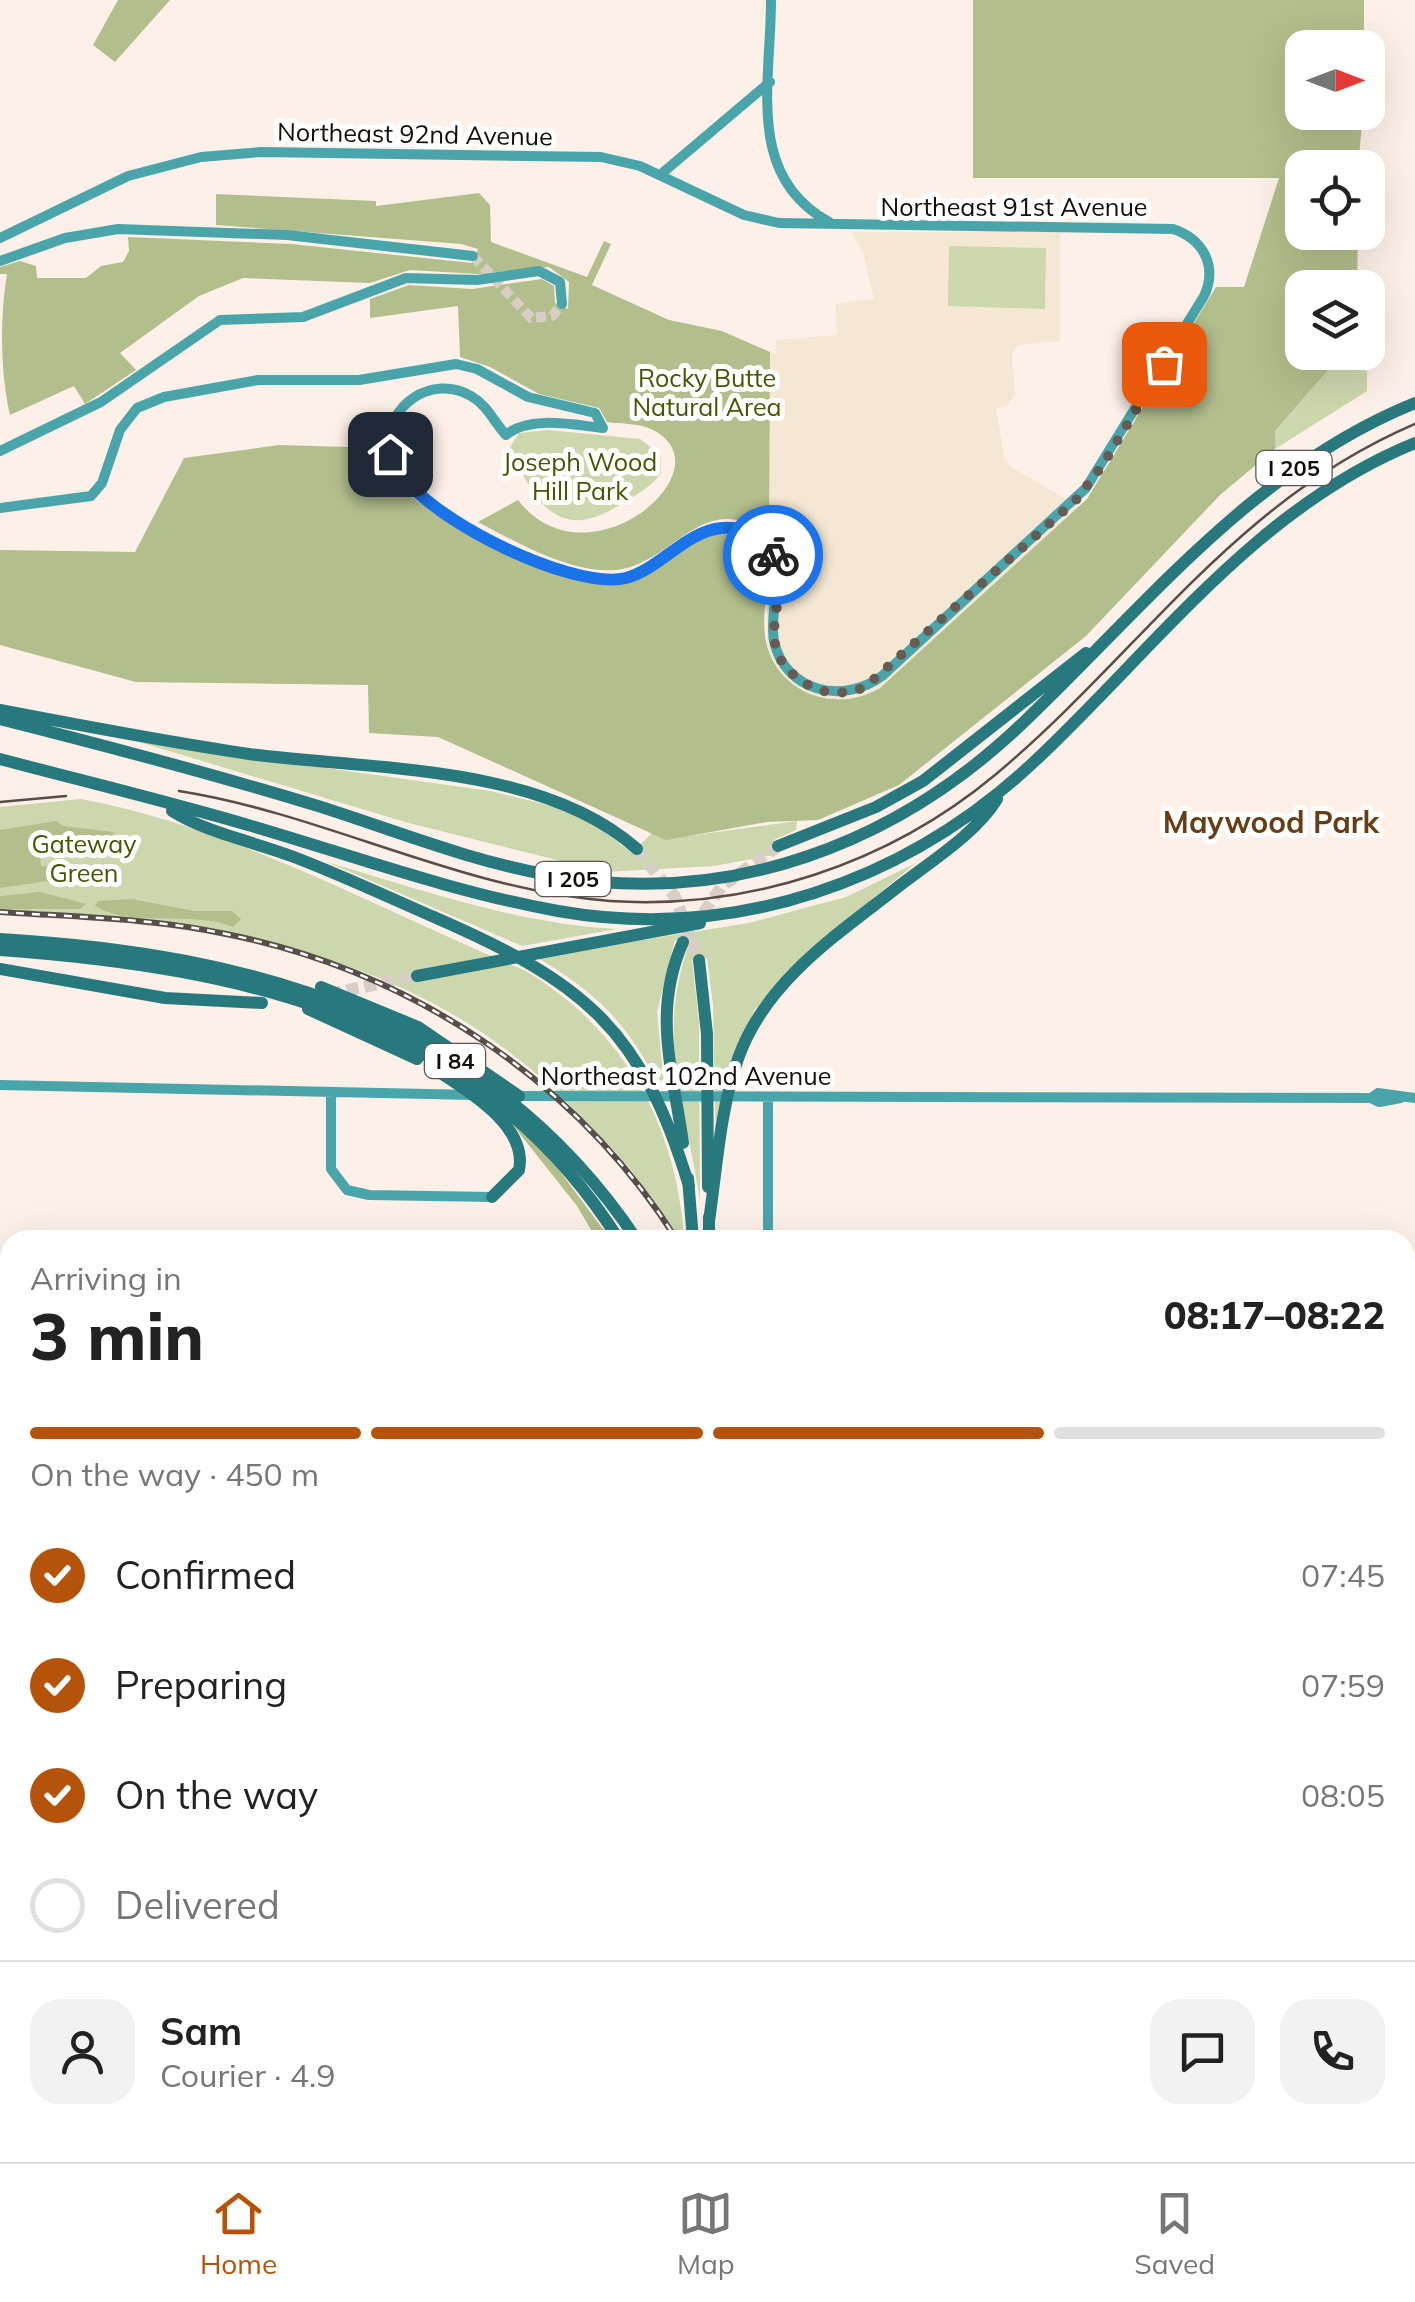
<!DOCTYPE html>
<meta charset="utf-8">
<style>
:root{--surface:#fff;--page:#f2f2f2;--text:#222;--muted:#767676;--line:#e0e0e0;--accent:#b45309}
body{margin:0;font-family:Mulish,sans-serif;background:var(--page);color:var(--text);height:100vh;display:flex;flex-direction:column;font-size:38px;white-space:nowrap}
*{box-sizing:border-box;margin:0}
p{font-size:32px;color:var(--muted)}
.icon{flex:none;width:55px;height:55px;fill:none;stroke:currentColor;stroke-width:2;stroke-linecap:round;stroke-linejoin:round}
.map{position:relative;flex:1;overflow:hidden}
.drawer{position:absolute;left:0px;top:1230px;width:1415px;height:932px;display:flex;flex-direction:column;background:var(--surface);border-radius:30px 30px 0 0;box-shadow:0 10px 40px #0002}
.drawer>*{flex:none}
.needle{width:65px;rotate:90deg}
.controls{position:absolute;left:1285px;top:30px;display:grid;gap:20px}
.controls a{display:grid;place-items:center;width:100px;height:100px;border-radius:20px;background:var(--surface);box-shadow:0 10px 40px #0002;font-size:50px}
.pin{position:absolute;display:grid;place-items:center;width:85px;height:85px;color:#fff;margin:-42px;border-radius:20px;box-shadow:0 5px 15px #0006}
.courier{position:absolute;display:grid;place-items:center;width:100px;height:100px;margin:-50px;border:8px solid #1a73e8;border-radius:50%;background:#fff;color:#222;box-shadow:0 2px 12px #0007}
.head em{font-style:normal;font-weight:800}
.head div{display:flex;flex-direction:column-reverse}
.head{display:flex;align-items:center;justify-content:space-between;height:170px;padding:0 30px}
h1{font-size:65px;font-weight:800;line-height:75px}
.bar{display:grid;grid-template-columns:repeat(4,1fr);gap:15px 10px;align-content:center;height:120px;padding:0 30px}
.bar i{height:12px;border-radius:8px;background:var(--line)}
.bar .on{background:var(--accent)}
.bar p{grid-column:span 4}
.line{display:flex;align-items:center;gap:25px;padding:0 30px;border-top:2px solid var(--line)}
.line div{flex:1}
.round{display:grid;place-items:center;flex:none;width:105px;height:105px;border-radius:30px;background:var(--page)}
ol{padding:0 30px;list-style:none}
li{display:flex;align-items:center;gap:30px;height:110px}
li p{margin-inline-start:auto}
li .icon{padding:10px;border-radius:50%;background:var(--accent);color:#fff;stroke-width:4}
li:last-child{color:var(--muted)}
li i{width:55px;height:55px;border:5px solid var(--line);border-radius:50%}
.menu{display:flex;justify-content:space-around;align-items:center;height:140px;border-top:2px solid var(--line);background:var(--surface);font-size:28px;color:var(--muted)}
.menu a{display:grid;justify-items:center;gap:5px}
.menu .on{color:var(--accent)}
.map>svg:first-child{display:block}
.education{fill:#f4e7d3}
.green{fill:#cdd7ad}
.forest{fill:#b3be8d}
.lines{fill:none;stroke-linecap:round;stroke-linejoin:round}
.secondary-tunnel{stroke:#d9cec6;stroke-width:10;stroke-dasharray:10 5;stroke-linecap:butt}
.highway-tunnel{stroke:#d9cec6;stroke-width:12;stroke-dasharray:12 6;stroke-linecap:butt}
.secondary{stroke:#49a5aa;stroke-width:10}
.highway{stroke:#28797e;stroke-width:12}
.tram{stroke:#574e49;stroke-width:2.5}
.rail-casing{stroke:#574e49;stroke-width:6}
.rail{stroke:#fff;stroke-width:2.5;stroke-dasharray:8;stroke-linecap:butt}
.done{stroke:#655c56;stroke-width:10;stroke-dasharray:0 18}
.route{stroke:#1a73e8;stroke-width:12}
.labels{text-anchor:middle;stroke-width:10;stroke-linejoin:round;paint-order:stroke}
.shield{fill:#fff;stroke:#5a5552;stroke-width:2.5}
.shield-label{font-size:22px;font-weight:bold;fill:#130c08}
.street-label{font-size:25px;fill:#130c08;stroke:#fff}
.park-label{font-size:25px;fill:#495402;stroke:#fff}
.quarter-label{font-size:30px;font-weight:bold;fill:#673d13;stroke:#fff}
</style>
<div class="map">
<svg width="1415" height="2162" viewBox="0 0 1415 2162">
<rect width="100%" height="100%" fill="#fcf0e8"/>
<path class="education" d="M851,232H1060V341L1018,345L1012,355L1015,395L1007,406L996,408L1004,456L1011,467L1068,500L1077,510L887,683L871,693L841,701L819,698L791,683L776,667L767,645L770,352L776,354V340L837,335L835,304L874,299L863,252Z
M0,2002H10V2120H0Z"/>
<path class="green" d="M949,246L1046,248L1045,309L948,306Z
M1343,353H1354L1353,364L1367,371V391L1275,449V431Z
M548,430L640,439L661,455V473C652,486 638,494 624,502C560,546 534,503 510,447L519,433Z
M139,742L491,791L580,813L632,853L652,833L666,839L797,821L796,830L774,840L779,854L714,866L605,872L405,822Z
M81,799C237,828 379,910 524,970C623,1028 678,1127 684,1240C662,1229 646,1189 630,1169C606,1140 578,1113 551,1087C395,943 200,922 0,909V807Z
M327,862C422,890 518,924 617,929L522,946Z
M916,863L803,956L755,1009L725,1078L716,1147L713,1005L707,958L692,960L699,1022L700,1201C686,1104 655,1042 689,944L675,940L657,1012L664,1085L660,1087C626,1022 599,994 536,957L749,923L846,897Z
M0,2120H10V2152L95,2153V2162H0Z"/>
<path class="forest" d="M118,0H170L115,62L93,45Z
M973,0H1364V47L1302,48V112L1363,113L1358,167L1302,168V232L1358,233L1357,287L1302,288V352L1343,353L1275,431V449L1220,495L1086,636L899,785L818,820L767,822L666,840L438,737L369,733L368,685L136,682L0,645V550L135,552L184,458L279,445L383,448C386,461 389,473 397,483C429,521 576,591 624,583C661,577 689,533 726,534C745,535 760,546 768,563C768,588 761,617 766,642C778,694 836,714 880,688L1087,499L1216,287H1244L1279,178H973Z
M479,193L490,205L491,242L587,277L604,241L611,244L592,285L669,320L722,331L770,352L769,537C705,484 673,565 616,570C571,574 516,542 478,522L518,500C587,590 730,469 653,430C640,423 621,424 607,422L599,408L539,394L490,367L460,357L458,306L370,318V299L409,285L472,289L542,279L554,286L555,303L568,309L569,282L549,267L477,274L410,270L370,283L243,278L199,296L120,353L136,370L85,404L74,386L10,415C0,372 0,317 7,274H0V267L20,261L36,266L37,278H86L101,266L123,262L129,251L128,237L291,244L472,263L478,249L461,244L216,225V194L376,201V206Z
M56,821L63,826L113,832L120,842L76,853L39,847L41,866L68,868L69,878L0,888V830Z
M40,892L86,904L80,909H0V896Z
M132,899L194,911H232L241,919L233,927C193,910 131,928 95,906L98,901Z
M498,1106L544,1150L611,1240H597L577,1206Z"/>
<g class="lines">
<path class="secondary-tunnel" d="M473,256L531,318L552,316L562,304"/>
<path class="highway-tunnel" d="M637,849L675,897L699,960
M683,942L722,886L778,846
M329,994L417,976"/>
<path class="secondary" d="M771,0C771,83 745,176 829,222
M660,175L770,82
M0,238L128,176L201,157L261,152L601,157L640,166L744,215L779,223L1173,229C1203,239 1218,266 1204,296L1086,488L882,676C843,705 785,692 774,641C766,603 805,527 726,528C688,528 661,570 625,578C570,590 397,508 389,450C384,406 432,373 471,396C487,405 494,422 506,435C529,415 575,425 603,428L595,413L528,397L477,369L456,364L359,380H258L164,397L137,408L120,430L102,483L91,496L0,508
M0,261L65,238L118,229L287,235L473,256
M0,451L101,402L220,320L303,317L406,278L477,280L539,271L560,282L562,304
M0,1085L474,1095
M331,1093V1169L347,1190L369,1195L492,1197
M516,1096L1371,1098L1378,1093L1415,1098
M1371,1098L1379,1102L1401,1098
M768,1240V1099
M1405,1334H1415
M1405,1894H1415
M759,2152V2162"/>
<path class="highway" d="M0,710C83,726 166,742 249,754C371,770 542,764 637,849
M0,719C107,746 213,774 318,806C394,830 470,861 549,875C728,908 897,845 1026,720C1148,603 1254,468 1415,403
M0,759C83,781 166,801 248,825C351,855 452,892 558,911C734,942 907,882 1036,760C1157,646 1257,507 1415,443
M172,811C207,833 255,842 294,857C341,875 388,897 434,917C583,982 641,1027 689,1186
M778,846L876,807L923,781L1086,653
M0,939C254,954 488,1017 637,1240
M683,942C652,1012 673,1071 683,1143
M0,950C244,968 479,1018 619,1240
M699,960L707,1034L708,1187
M0,969L165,998L262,1003
M417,976L700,923
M321,987L418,1027L519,1096
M308,1009L417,1059
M439,1072C470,1092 528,1127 519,1170L492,1197
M688,1178L693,1240
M709,1217V1240
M709,1221C717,1167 720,1108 739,1056C766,982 835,936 894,890C928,863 975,835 997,799
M660,2162L661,2152
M680,2162L681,2152"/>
<path class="tram" d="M179,791C325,814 461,890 610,901C749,910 888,864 995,775C1142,652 1231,503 1415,424
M0,802L66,796"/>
<defs>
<path id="rail" d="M0,912C75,917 152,918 226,934C411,971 576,1080 677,1240
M708,2162L709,2152"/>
</defs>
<use href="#rail" class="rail-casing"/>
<use href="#rail" class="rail"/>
</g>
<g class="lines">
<path class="done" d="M773,555C795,600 745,646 805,683C823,695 845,695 865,687L1076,500L1102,466L1164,364"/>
<path class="route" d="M390,454C403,509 571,592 626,578C660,569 686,531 722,528C744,526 762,537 773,555"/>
</g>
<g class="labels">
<g class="shield">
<rect x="1256.5" y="451" width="75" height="34" rx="8"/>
<rect x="535.5" y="862" width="75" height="34" rx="8"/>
<rect x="425" y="1044" width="60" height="34" rx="8"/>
</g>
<g class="shield-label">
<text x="1294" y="476">I 205</text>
<text x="573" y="887">I 205</text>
<text x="455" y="1069">I 84</text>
</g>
<g class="street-label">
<text transform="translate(415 134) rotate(1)" y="9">Northeast 92nd Avenue</text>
<text x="1014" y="216">Northeast 91st Avenue</text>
<text x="686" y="1085">Northeast 102nd Avenue</text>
</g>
<g class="park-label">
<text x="707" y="387">Rocky Butte<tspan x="707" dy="29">Natural Area</tspan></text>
<text x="580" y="471">Joseph Wood<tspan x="580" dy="29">Hill Park</tspan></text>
<text x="84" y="853">Gateway<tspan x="84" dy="29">Green</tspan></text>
</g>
<g class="quarter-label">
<text x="1271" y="833">Maywood Park</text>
</g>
</g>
</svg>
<div class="controls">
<a><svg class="needle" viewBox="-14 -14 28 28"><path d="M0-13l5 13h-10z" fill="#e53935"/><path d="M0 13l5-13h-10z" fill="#767676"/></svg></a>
<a><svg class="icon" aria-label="locate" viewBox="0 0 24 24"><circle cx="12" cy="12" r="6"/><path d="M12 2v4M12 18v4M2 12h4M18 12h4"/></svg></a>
<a><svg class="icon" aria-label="layers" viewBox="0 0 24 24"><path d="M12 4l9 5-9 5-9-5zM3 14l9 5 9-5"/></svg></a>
</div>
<div class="pin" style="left:1164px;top:364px;background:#ea580c"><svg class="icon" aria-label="bag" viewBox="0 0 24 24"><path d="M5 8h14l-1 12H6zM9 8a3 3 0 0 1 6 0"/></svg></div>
<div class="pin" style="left:390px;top:454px;background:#1f2937"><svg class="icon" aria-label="home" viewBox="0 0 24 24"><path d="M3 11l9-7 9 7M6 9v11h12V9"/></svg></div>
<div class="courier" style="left:773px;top:555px"><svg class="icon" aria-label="bike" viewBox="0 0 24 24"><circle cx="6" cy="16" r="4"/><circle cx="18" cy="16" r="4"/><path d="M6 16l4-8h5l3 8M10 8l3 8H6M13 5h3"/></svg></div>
<section class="drawer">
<div class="head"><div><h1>3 min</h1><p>Arriving in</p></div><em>08:17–08:22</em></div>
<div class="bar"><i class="on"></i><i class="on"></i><i class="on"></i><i></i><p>On the way · 450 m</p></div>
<ol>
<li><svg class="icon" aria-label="check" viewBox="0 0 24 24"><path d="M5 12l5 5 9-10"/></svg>Confirmed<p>07:45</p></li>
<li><svg class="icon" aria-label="check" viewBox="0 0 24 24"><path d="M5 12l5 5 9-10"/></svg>Preparing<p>07:59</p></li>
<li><svg class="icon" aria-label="check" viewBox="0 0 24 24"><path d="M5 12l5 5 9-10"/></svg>On the way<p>08:05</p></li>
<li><i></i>Delivered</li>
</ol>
<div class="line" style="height:180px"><a class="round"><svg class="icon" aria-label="person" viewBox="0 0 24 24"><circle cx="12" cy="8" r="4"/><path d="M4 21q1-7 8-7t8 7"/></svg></a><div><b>Sam</b><p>Courier · 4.9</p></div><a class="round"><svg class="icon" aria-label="chat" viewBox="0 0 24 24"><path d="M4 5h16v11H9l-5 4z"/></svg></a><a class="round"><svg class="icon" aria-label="phone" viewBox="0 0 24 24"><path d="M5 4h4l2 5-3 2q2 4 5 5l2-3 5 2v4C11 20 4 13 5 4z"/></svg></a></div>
</section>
</div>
<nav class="menu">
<a class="on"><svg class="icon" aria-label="home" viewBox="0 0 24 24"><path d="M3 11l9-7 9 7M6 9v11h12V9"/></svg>Home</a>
<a><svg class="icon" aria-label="map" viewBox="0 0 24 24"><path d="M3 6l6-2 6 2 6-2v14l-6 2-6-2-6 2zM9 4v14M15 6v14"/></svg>Map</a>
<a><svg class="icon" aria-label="saved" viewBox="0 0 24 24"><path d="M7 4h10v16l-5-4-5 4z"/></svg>Saved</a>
</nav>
